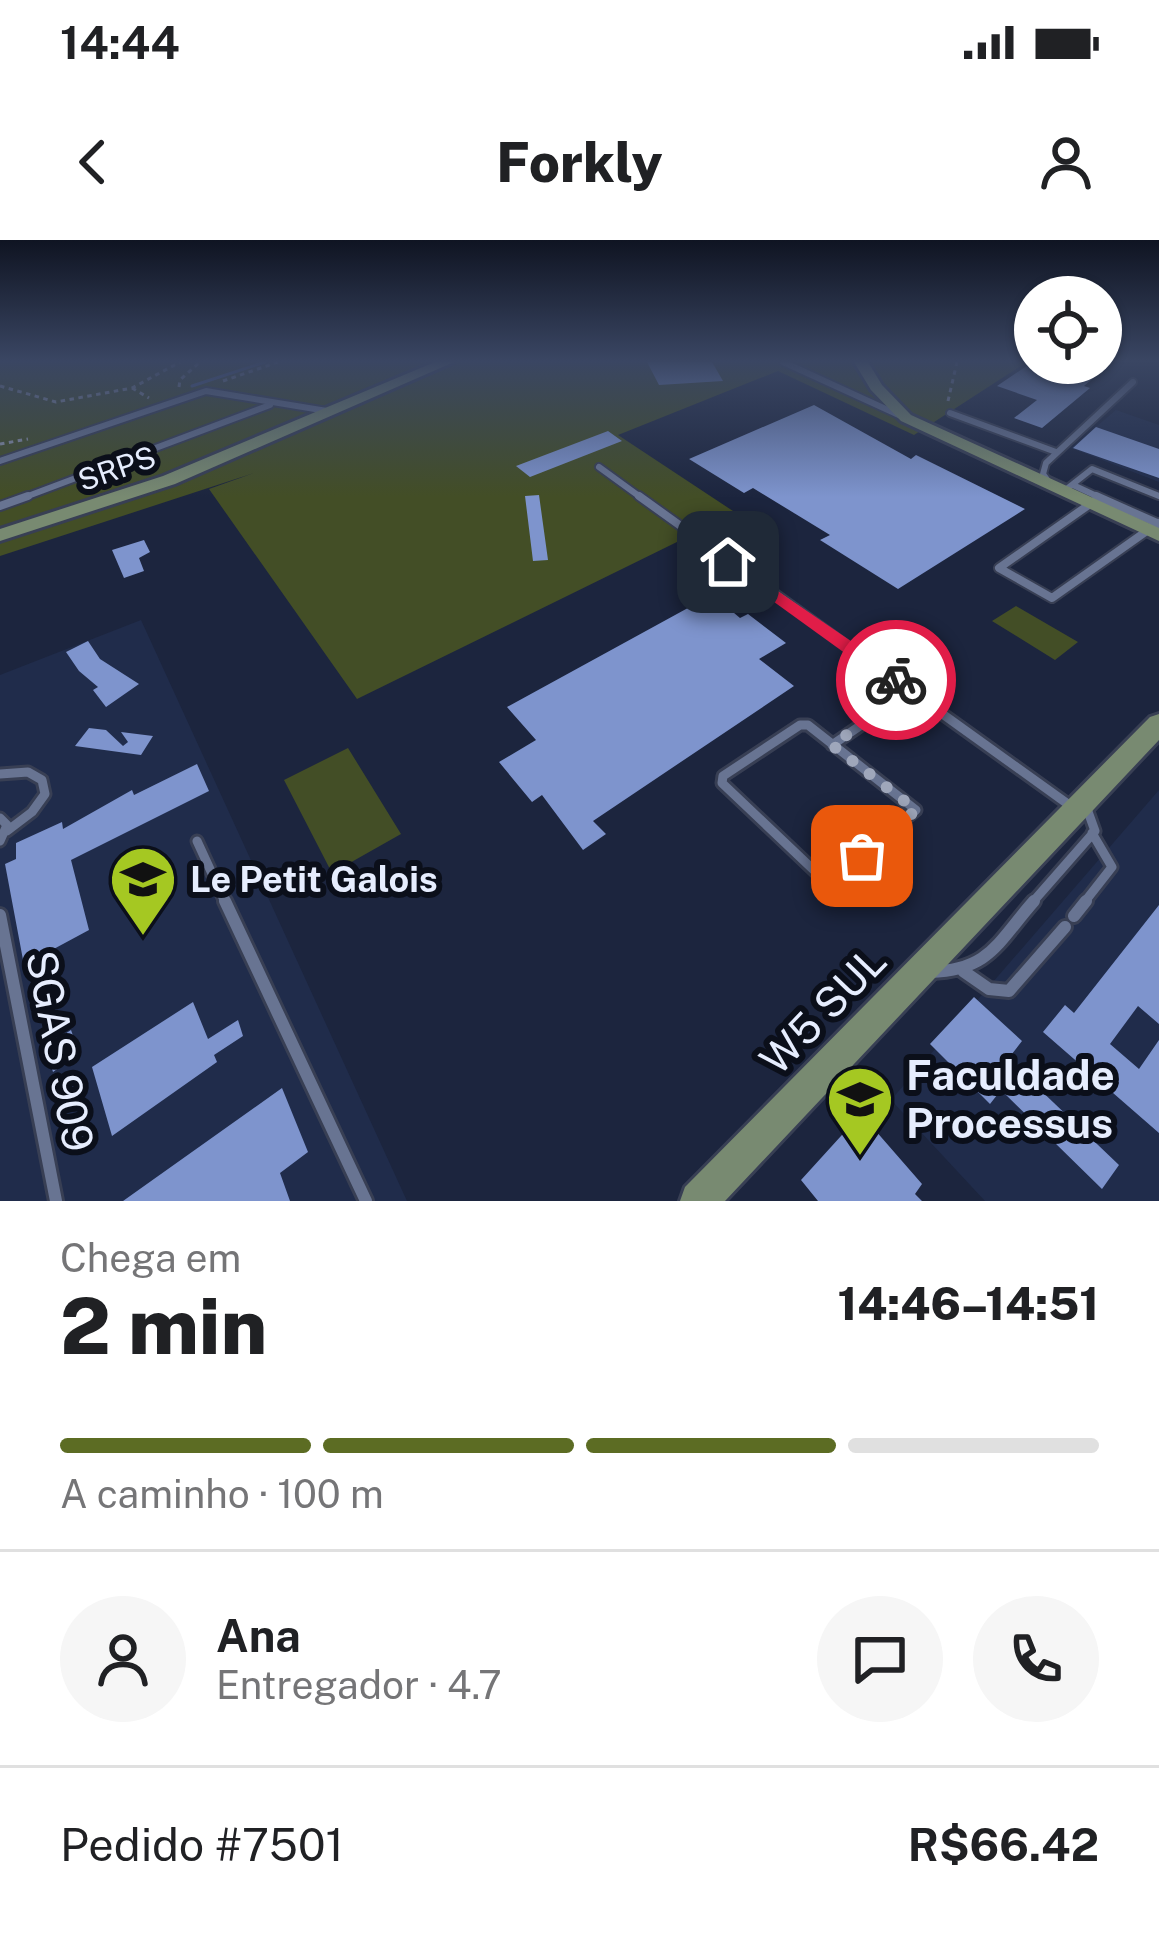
<!DOCTYPE html>
<html lang="pt">
<meta charset="utf-8">
<style>
:root{--surface:#fff;--page:#f6f6f6;--text:#202124;--muted:#757577;--line:#e0e0e0;--accent:#5c6c23}
body{margin:0;font-family:"Public Sans",sans-serif;background:var(--page);color:var(--text);height:100vh;display:flex;flex-direction:column;font-size:45px;white-space:nowrap}
*{box-sizing:border-box;margin:0}
p{font-size:39px;color:var(--muted)}
.icon{flex:none;width:66px;height:66px;fill:none;stroke:currentColor;stroke-width:2;stroke-linecap:round;stroke-linejoin:round}
.map{position:relative;height:961px;overflow:hidden}
.drawer{display:flex;flex-direction:column;background:var(--surface);flex:1}
.drawer>*{flex:none}
.buttons{position:absolute;left:1014px;top:36px;display:grid;gap:24px}
.buttons a{display:grid;place-items:center;width:108px;height:108px;border-radius:50%;background:var(--surface);box-shadow:0 3px 9px #0004;font-size:60px}
.pin{position:absolute;display:grid;place-items:center;width:102px;height:102px;color:#fff;margin:-51px;border-radius:24px;box-shadow:0 6px 18px #0006}
.courier{position:absolute;display:grid;place-items:center;width:120px;height:120px;margin:-60px;border:9px solid #e11d48;border-radius:50%;background:#fff;color:#222;box-shadow:0 3px 15px #0007}
.headline em{font-style:normal;font-weight:800}
.headline div{display:flex;flex-direction:column-reverse}
.headline{display:flex;align-items:center;justify-content:space-between;height:204px;padding:0 60px}
h1{font-size:78px;font-weight:800;line-height:90px}
.bar{display:grid;grid-template-columns:repeat(4,1fr);gap:18px 12px;align-content:center;height:144px;padding:0 60px}
.bar i{height:15px;border-radius:9px;background:var(--line)}
.bar .active{background:var(--accent)}
.bar p{grid-column:span 4}
.line{display:flex;align-items:center;gap:30px;padding:0 60px;border-top:3px solid var(--line)}
.line div{flex:1}
.round{display:grid;place-items:center;flex:none;width:126px;height:126px;border-radius:63px;background:var(--page)}
.status{display:flex;justify-content:space-between;align-items:center;height:84px;padding:0 60px;background:var(--surface);direction:ltr}
.status svg{height:33px;fill:currentColor}
header{display:flex;justify-content:space-between;align-items:center;height:156px;padding:0 60px;background:var(--surface);font-size:54px;font-weight:800}
.map>svg:first-child{display:block}
.built{fill:#202c4b}
.green{fill:#434e26}
.lines{fill:none;stroke-linecap:round;stroke-linejoin:round}
.stream{stroke:#4f6398;stroke-width:3}
.building{fill:#7e94cd}
.lane-far3-casing{stroke:#383f54;stroke-width:10}
.lane-far2-casing{stroke:#383f54;stroke-width:12}
.lane-far1-casing{stroke:#383f54;stroke-width:15}
.lane-casing{stroke:#383f54;stroke-width:18}
.secondary-casing{stroke:#383f54;stroke-width:6}
.path{stroke:#8a92a6;stroke-width:3;stroke-dasharray:4.5 4.5;stroke-linecap:butt}
.lane-far3{stroke:#687492;stroke-width:6}
.lane-far2{stroke:#687492;stroke-width:8}
.lane-far1{stroke:#687492;stroke-width:9}
.lane{stroke:#687492;stroke-width:12}
.secondary{fill:#788a71;fill-rule:evenodd}
.route{fill:#e11d48}
.done{stroke:#9fa7bb;stroke-width:12;stroke-dasharray:0 21.6}
.labels{text-anchor:middle;stroke-width:12;stroke-linejoin:round;paint-order:stroke}
.far-street-label{font-size:30px;fill:#e6edfe;stroke:#0b0f1a}
.poi-label{font-size:36px;font-weight:bold;fill:#e6edfe;stroke:#0b0f1a;text-anchor:start}
.near-street-label{font-size:42px;fill:#e6edfe;stroke:#0b0f1a}
.near-poi-label{font-size:42px;font-weight:bold;fill:#e6edfe;stroke:#0b0f1a;text-anchor:start}
</style>
<div class="status"><b>14:44</b><svg viewBox="0 0 49 12"><path d="M0 12V9h3v3zM5 12V6h3v6zM10 12V3h3v9zM15 12V0h3v12zM26 1h20v11H26zM47 4h2v5h-2z"/></svg></div>
<header><svg class="icon" aria-label="back" viewBox="0 0 24 24"><path d="M15 5l-7 7 7 7"/></svg>Forkly<svg class="icon" aria-label="person" viewBox="0 0 24 24"><circle cx="12" cy="8" r="4"/><path d="M4 21q1-7 8-7t8 7"/></svg></header>
<div class="map">
<svg width="1159" height="961" viewBox="0 0 1159 961">
<rect width="100%" height="100%" fill="#1c253e"/>
<path class="built" d="M1116,170L1159,185V242L1071,208Z
M141,380L407,961H0V435Z
M1159,550V961H985L891,860Z"/>
<path class="green" d="M0,122H1027L914,195L778,131L618,195L736,273L357,459L209,249L254,233L0,316Z
M1016,366L1078,402L1055,420L992,381Z
M348,508L401,594L332,633L284,540Z"/>
<g class="lines">
<path class="stream" d="M192,146L265,122"/>
</g>
<path class="building" d="M647,122H712L723,141L659,145Z
M1031,123H1093L1106,127L1084,146L1090,148L1042,188L1014,178L1037,160L997,146Z
M814,165L911,219L916,215L1025,269L898,349L820,300L830,295L753,248L744,253L689,219Z
M1096,187L1159,209V238L1073,208Z
M608,191L622,201L530,237L516,226Z
M539,255L548,320L533,321L525,256Z
M144,300L150,312L139,318L144,331L124,338L112,310Z
M702,346L740,378L748,374L786,403L759,419L794,446L593,581L606,594L583,610L542,555L532,562L499,522L536,500L507,467L697,363L686,355Z
M88,401L100,419L139,444L106,467L93,450L98,447L79,431L66,412Z
M89,488L106,490L123,506L128,502L121,492L153,496L141,515L75,506Z
M197,524L209,551L71,620L89,690L24,725L5,624L16,619V603L62,582L63,589L132,550L134,555Z
M1159,665V784L1138,766L1110,804L1139,829L1159,800V893L1043,792L1065,765L1074,773Z
M974,757L1022,801L1008,819L1119,925L1102,949L1001,850L990,864L930,804Z
M193,762L208,799L238,780L243,796L214,815L217,822L112,896L92,827Z
M71,790L79,813L53,832L45,807Z
M282,848L308,912L280,933L290,961H123Z
M861,874L922,944L915,954L922,961H818L801,940Z"/>
<g class="lines">
<defs>
<path id="lane-far3" d="M783,122L901,176
M950,173L1056,212
M0,221L206,151L327,171
M599,227L643,259
M1048,241L1043,234L1046,223L1133,142
M1073,245L1103,259
M1064,251L1092,229L1159,256
M20,259L270,165"/>
<path id="lane-far2" d="M639,256L888,435
M1096,256L1159,284
M1090,264L999,328L1052,358L1158,283
M0,266L28,256"/>
<path id="lane-far1" d="M884,432L1072,567
M800,485H808L916,570L835,637L820,636L722,543L723,536Z
M832,505L911,451
M0,534L28,532L42,540L45,554L32,572L7,591
M0,578L7,585L0,601
M197,601L226,664
M1031,664L1095,591L1086,566
M1083,664L1112,627L1092,593"/>
<path id="lane" d="M225,661L366,961
M0,675L56,961
M1074,676L1086,661
M963,731L989,749L1009,751L1065,687
M930,732C990,730 997,703 1034,661"/>
<path id="secondary" d="M435,122H454L175,244L0,301V289L163,236Z
M854,122H868L882,145L911,175L1159,288V301L901,181L871,150Z
M1159,474V500L725,961H680L685,947L1150,477Z"/>
</defs>
<use href="#lane-far3" class="lane-far3-casing"/>
<use href="#lane-far2" class="lane-far2-casing"/>
<use href="#lane-far1" class="lane-far1-casing"/>
<use href="#lane" class="lane-casing"/>
<use href="#secondary" class="secondary-casing"/>
<path class="path" d="M223,141L278,122
M0,146L56,162L132,148L180,122
M179,147L180,140L200,122
M132,148L149,158
M948,161L957,122
M0,204L28,199"/>
<use href="#lane-far3" class="lane-far3"/>
<use href="#lane-far2" class="lane-far2"/>
<use href="#lane-far1" class="lane-far1"/>
<use href="#lane" class="lane"/>
<use href="#secondary" class="secondary"/>
</g>
<linearGradient id="sky" x2="0" y2="1"><stop stop-color="#0f1422"/><stop offset="0.47" stop-color="#3a4663"/><stop offset="1" stop-color="#3a4663" stop-opacity="0"/></linearGradient>
<rect width="1159" height="257" fill="url(#sky)"/>
<path class="route" d="M728,317L902,436V445H889L723,325V318Z"/>
<g class="lines">
<path class="done" d="M862,616L916,570L832,505L911,451L896,440"/>
</g>
<defs>
<symbol id="school-pin" viewBox="-11 -11 22 30"><path d="M0 17L-7.5 6A9.5 9.5 0 1 1 7.5 6Z" fill="#a5c822" stroke="#0b0f1a"/><path d="M0-5L7-2L0 1L-7-2ZM-4 1L0 2.5L4 1V4Q0 6-4 4Z" fill="#111"/></symbol>
<symbol id="university-pin" viewBox="-11 -11 22 30"><path d="M0 17L-7.5 6A9.5 9.5 0 1 1 7.5 6Z" fill="#a5c822" stroke="#0b0f1a"/><path d="M0-5L7-2L0 1L-7-2ZM-4 1L0 2.5L4 1V4Q0 6-4 4Z" fill="#111"/></symbol>
</defs>
<g fill-rule="evenodd">
<use href="#school-pin" x="105" y="601" width="76" height="104"/>
<use href="#university-pin" x="822" y="821" width="76" height="104"/>
</g>
<g class="labels">
<g class="far-street-label">
<text transform="translate(117 229) rotate(-19)" y="10">SRPS</text>
</g>
<g class="poi-label">
<text x="190" y="652">Le Petit Galois</text>
</g>
<g class="near-street-label">
<text transform="translate(823 770) rotate(-46)" y="15">W5 SUL</text>
<text transform="translate(60 811) rotate(79)" y="15">SGAS 909</text>
</g>
<g class="near-poi-label">
<text x="906" y="850">Faculdade<tspan x="906" dy="48">Processus</tspan></text>
</g>
</g>
</svg>
<div class="buttons">
<a><svg class="icon" aria-label="locate" viewBox="0 0 24 24"><circle cx="12" cy="12" r="6"/><path d="M12 2v4M12 18v4M2 12h4M18 12h4"/></svg></a>
</div>
<div class="pin" style="left:862px;top:616px;background:#ea580c"><svg class="icon" aria-label="bag" viewBox="0 0 24 24"><path d="M5 8h14l-1 12H6zM9 8a3 3 0 0 1 6 0"/></svg></div>
<div class="pin" style="left:728px;top:322px;background:#1f2937"><svg class="icon" aria-label="home" viewBox="0 0 24 24"><path d="M3 11l9-7 9 7M6 9v11h12V9"/></svg></div>
<div class="courier" style="left:896px;top:440px"><svg class="icon" aria-label="bike" viewBox="0 0 24 24"><circle cx="6" cy="16" r="4"/><circle cx="18" cy="16" r="4"/><path d="M6 16l4-8h5l3 8M10 8l3 8H6M13 5h3"/></svg></div>
</div>
<section class="drawer">
<div class="headline"><div><h1>2 min</h1><p>Chega em</p></div><em>14:46–14:51</em></div>
<div class="bar"><i class="active"></i><i class="active"></i><i class="active"></i><i></i><p>A caminho · 100 m</p></div>
<div class="line" style="height:216px"><a class="round"><svg class="icon" aria-label="person" viewBox="0 0 24 24"><circle cx="12" cy="8" r="4"/><path d="M4 21q1-7 8-7t8 7"/></svg></a><div><b>Ana</b><p>Entregador · 4.7</p></div><a class="round"><svg class="icon" aria-label="chat" viewBox="0 0 24 24"><path d="M4 5h16v11H9l-5 4z"/></svg></a><a class="round"><svg class="icon" aria-label="phone" viewBox="0 0 24 24"><path d="M5 4h4l2 5-3 2q2 4 5 5l2-3 5 2v4C11 20 4 13 5 4z"/></svg></a></div>
<div class="line" style="height:156px"><div>Pedido #7501</div><b>R$66.42</b></div>
</section>
